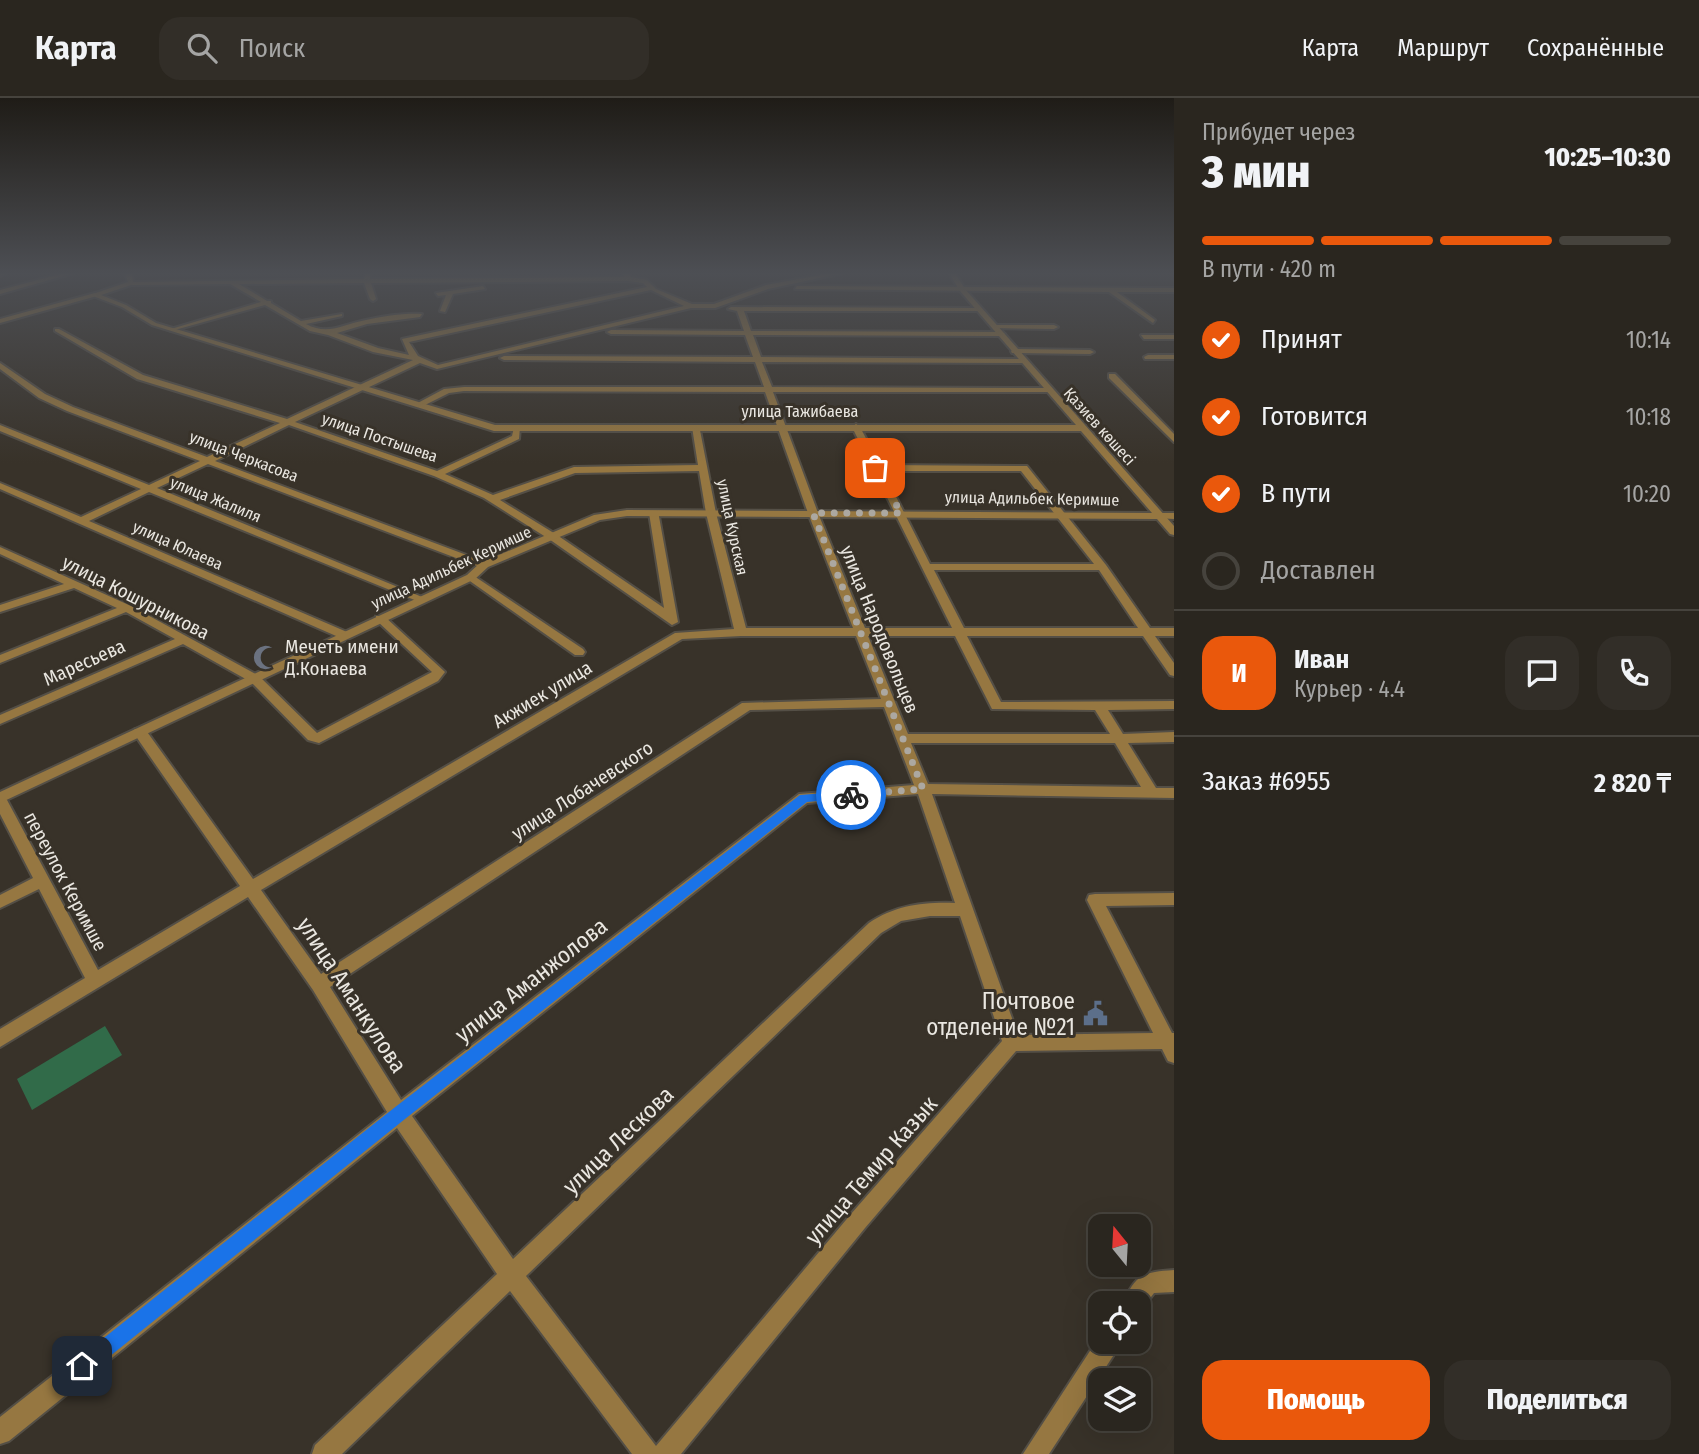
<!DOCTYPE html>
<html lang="ru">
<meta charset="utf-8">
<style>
:root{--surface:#2a261f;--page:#322e28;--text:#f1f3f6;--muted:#a5a5a4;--line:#46433d;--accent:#ea580c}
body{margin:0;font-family:"Fira Sans Condensed",sans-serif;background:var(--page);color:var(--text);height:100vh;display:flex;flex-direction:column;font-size:26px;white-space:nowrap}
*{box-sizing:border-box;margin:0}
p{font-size:23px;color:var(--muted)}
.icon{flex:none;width:38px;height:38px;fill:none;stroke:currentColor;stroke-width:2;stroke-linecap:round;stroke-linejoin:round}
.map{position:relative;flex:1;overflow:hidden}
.sheet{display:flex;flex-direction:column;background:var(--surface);width:525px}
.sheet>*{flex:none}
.needle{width:46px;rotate:342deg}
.controls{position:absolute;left:1088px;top:1116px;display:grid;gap:14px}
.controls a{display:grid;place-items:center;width:63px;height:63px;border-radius:14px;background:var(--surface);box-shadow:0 7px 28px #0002,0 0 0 2px var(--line);font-size:35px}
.pin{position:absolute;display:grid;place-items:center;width:60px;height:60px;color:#fff;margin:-30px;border-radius:14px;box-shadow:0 4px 10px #0006}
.courier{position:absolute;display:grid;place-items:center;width:70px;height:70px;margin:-35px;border:5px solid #1a73e8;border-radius:50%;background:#fff;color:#222;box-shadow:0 2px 9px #0007}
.overview em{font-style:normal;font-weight:800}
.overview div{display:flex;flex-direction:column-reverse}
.overview{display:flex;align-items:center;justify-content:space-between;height:119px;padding:0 28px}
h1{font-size:46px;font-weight:800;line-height:52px}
.bar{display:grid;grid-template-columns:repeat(4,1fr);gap:10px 7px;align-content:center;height:84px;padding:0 28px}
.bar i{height:9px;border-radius:5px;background:var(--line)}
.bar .current{background:var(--accent)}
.bar p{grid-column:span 4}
.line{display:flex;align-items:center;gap:18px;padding:0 28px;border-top:2px solid var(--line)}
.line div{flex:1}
.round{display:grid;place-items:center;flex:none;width:74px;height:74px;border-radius:21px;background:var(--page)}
ol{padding:0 28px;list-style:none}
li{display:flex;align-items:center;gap:21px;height:77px}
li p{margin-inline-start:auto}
li .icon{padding:7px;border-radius:50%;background:var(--accent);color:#fff;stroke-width:4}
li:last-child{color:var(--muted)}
li i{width:38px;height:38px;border:4px solid var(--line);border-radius:50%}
.button{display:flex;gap:14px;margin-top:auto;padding:14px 28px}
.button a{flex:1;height:80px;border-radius:21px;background:var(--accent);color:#fff;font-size:28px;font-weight:800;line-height:80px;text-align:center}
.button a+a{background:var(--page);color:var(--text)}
header{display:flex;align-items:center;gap:42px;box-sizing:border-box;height:98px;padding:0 35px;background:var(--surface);border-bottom:2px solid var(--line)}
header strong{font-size:33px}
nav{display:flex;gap:38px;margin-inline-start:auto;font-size:24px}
.search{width:490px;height:63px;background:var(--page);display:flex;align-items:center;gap:18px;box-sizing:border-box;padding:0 24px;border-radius:21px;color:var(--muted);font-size:26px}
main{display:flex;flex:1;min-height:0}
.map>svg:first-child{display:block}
.green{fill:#316b49}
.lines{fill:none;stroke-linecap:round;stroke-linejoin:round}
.minor-casing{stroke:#544f46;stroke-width:4}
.tertiary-casing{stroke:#544f46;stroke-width:4}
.minor{fill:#967741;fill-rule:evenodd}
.tertiary{fill:#967741;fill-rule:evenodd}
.route{fill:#1a73e8}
.done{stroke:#aca8a1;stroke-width:7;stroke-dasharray:0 12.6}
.labels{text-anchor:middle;stroke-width:6;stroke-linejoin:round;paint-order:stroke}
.far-street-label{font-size:16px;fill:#eae7e1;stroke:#383229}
.street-label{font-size:19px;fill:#eae7e1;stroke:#383229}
.poi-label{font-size:19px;fill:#eae7e1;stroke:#383229;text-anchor:start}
.near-street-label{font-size:23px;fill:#eae7e1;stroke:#383229}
.near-poi-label{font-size:23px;fill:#eae7e1;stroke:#383229;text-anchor:end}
</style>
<header>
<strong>Карта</strong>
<div class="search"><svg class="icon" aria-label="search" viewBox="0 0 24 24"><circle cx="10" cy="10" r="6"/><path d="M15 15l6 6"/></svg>Поиск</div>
<nav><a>Карта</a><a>Маршрут</a><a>Сохранённые</a></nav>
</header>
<main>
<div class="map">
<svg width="1174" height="1356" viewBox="0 0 1174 1356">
<rect width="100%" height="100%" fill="#383229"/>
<path class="green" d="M105,928L122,957L32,1012L17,981Z"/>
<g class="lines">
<defs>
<path id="minor" d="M0,175H7L0,178Z
M64,175H74L0,196V192Z
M366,175H370V181L624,179L623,175H629L631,179L647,182L656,191L692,206H714L766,187L831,175H843L768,191L715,210H691L437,271L420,265L295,324L437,373L512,338L514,329H520L519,341L445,376L493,397L574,369L698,367L692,329L699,327L716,415L746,530H853L808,415L765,294L464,293L449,295L421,309L414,307L444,291L464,289H764L755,264L504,262L500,260L504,258L753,259L745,237L611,236L607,234L611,232L744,233L737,213L728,211L731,209L980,210L978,213H744L751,233L1001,234L1005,236L1001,238L753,237L761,259L1024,261L1028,263L1024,265L762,264L772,289L1049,290L1053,292L1049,294H773L818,415L865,530H952L852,329L856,326L860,329L880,367L1027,368L1106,467L1150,530H1174V538H1155L1174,565V578L1170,577L1143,538H967L1001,604L1174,603V611L1108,612L1123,636L1174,634V644L1128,645L1156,690H1174V700L932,696L1018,937L1153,935L1087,802L1089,797L1095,796L1174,795V807L1106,808L1172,935H1174V965L1168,963L1162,951L1016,953L865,1130L681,1356H632L510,1193L342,1356H312L315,1347L497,1176L397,1030L9,1343L0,1346V1319L387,1014L313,892L248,799L0,949V931L85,880L39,791L0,810V797L33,780L0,716V697L7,702L98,872L240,788L135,637L133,634L135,631H145L253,781L675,535L734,531L706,415L699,373L575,375L500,402L557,437L664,510L649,415L658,413L678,524L672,527L549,441L484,400L434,378L289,327L215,363L488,465V469H480L208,366L157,390L427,501L421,504L417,503L149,394L89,423L347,534V540L343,541L0,391V385L81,419L141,391L0,333V327L149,387L200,363L67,313L39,300L0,271V265L45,296L73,309L207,359L280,325L137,281L55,233V231H59L143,277L287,321L413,262L373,254L328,237L310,233L265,207L171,233V231L261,204L230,186L132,187L130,184L364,181ZM628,183L643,185L647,189L402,241L409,257L378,250L337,235L367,226L420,219L422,216C405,215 384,218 366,222C344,226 328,238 306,226L342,218V216L301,223L271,205V203H267L239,186L364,185L370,201L373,203L376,201L371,185ZM651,192L684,208L438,267L418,258L409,244ZM883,373H1021L1094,466H930ZM934,472H1099L1138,530H964ZM741,538H856L881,601L742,605L321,876L261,792L682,541ZM868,538H955L992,611L1095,612L1110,636H908ZM884,609L914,687L799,696L401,1002L330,889L750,612ZM911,645H1115L1141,689L928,686ZM918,696L955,805C923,804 896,807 869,825L513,1161L412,1018L807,705ZM930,818H960L1002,943L851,1116L656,1348L526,1178L881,835L901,823Z
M483,188L485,191L453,196L445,214L440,213L446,197L438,198L436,195Z
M797,188L1174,190V194H1117L1155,222L1153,225L1109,194L795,191Z
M95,195L97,198L0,225V221Z
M994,227H1054L1058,229L1054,231L992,230Z
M1141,237H1174V241H1144Z
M1015,251L1090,252L1094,254L1090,256L1012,255L1011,253Z
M1148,257H1174V261H1145L1144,259Z
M1109,276H1115L1174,336V344L1109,280Z
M1160,415H1174V421L1156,420V416Z
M0,449L131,508L259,578L317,635L432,574L376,522V518H384L445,574L438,583L319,645L308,642L251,584L183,546L0,626V617L175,541L126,514L0,565V557L117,510L74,490L0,514V507L64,486L0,456Z
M471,476L583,551L585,554L583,557H575L467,481L466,479Z
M1174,1172V1194L1154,1195L1139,1215V1206H1123C1135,1176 1144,1174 1174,1172Z
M1101,1236V1244H1120L1117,1252L1049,1356H1023Z"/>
<path id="tertiary" d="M125,175H131L134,186L101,197L126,207L156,225L495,327H1076L960,193L949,175H955L965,191L1174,428V437L1170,436L1157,421L627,418L600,422L488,469L475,481L0,705V694L467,477L480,465L594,417L627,412L1152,415L1081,333H494L152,227L122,209L93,198V196L128,184Z"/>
</defs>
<use href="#minor" class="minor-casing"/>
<use href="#tertiary" class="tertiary-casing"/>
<use href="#minor" class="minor"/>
<use href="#tertiary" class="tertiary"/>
</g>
<linearGradient id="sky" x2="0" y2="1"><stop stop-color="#1f1c17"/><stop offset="0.48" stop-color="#4d4f54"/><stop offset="1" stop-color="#4d4f54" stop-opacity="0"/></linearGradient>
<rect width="1174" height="365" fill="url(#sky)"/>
<path class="route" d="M851,693L855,694V700L807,704L405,1021L89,1275L82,1278L76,1275L73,1268L76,1262L394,1010L800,697Z"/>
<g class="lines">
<path class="done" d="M851,697L923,691L813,415H901L875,370"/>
</g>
<defs>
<symbol id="mosque-bare" viewBox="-9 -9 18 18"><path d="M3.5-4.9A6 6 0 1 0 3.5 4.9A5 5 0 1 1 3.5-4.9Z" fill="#6b7280" stroke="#383229" stroke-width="2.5" paint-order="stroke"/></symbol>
<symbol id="civic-bare" viewBox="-9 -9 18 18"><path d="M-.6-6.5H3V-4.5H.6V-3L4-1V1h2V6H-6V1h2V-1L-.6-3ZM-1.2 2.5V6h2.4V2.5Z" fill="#5c6f8a" stroke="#383229" stroke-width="2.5" paint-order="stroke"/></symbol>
</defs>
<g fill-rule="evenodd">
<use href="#mosque-bare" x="248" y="542" width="35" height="35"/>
<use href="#civic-bare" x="1078" y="898" width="35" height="35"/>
</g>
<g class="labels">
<g class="far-street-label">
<text x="800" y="319">улица Тажибаева</text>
<text transform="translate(1100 328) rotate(48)" y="6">Қазиев көшесі</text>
<text transform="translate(380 339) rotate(19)" y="6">улица Постышева</text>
<text transform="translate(244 358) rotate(21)" y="6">улица Черкасова</text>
<text transform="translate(1032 400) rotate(1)" y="6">улица Адильбек Керимше</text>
<text transform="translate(216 401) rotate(22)" y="6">улица Жалиля</text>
<text transform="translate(733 429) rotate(78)" y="6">улица Курская</text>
<text transform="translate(178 447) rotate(24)" y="6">улица Юлаева</text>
<text transform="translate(451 469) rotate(-25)" y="6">улица Адильбек Керимше</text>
</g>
<g class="street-label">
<text transform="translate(136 499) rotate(27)" y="7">улица Кошурникова</text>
<text transform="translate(880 531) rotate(68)" y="7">улица Народовольцев</text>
<text transform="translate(84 564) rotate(-24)" y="7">Маресьева</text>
<text transform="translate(542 596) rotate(-31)" y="7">Акжиек улица</text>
<text transform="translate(582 692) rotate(-33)" y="7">улица Лобачевского</text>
<text transform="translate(66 783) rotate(62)" y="7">переулок Керимше</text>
</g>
<g class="poi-label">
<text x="285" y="555">Мечеть имени<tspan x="285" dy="22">Д.Конаева</tspan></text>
</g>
<g class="near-street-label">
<text transform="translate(531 882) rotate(-38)" y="8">улица Аманжолова</text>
<text transform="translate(352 897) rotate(57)" y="8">улица Аманкулова</text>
<text transform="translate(618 1042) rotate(-44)" y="8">улица Лескова</text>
<text transform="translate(871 1072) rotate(-49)" y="8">улица Темир Казык</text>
</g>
<g class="near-poi-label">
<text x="1075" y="911">Почтовое<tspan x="1075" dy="26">отделение №21</tspan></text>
</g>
</g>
</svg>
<div class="controls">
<a><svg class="needle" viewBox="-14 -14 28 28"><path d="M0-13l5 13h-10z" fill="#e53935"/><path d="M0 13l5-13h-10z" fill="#a5a5a4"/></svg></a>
<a><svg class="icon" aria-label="locate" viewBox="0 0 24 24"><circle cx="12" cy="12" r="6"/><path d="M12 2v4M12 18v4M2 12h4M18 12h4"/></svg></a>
<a><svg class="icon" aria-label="layers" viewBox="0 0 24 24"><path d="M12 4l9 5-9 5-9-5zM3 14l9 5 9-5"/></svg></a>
</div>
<div class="pin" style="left:875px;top:370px;background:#ea580c"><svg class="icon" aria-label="bag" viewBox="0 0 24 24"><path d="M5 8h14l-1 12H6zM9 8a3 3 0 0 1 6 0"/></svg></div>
<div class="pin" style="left:82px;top:1268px;background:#1f2937"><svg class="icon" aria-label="home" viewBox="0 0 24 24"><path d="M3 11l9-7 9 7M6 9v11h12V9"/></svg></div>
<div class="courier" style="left:851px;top:697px"><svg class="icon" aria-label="bike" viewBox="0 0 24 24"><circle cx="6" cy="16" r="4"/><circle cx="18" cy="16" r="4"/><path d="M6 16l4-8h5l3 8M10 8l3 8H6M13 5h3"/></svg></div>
</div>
<section class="sheet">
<div class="overview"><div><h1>3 мин</h1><p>Прибудет через</p></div><em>10:25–10:30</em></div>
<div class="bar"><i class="current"></i><i class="current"></i><i class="current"></i><i></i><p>В пути · 420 m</p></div>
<ol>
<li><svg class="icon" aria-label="check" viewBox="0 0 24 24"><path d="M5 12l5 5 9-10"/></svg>Принят<p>10:14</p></li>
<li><svg class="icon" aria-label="check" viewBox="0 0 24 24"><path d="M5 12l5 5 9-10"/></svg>Готовится<p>10:18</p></li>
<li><svg class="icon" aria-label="check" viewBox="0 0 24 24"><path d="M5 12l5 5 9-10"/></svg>В пути<p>10:20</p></li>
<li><i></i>Доставлен</li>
</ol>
<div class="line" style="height:126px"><b class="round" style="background:var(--accent);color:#fff">И</b><div><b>Иван</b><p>Курьер · 4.4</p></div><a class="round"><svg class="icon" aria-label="chat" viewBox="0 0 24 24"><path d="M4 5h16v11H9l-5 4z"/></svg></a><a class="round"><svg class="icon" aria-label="phone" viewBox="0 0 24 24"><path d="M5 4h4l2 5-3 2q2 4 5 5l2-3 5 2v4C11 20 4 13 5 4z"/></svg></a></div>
<div class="line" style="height:91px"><div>Заказ #6955</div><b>2 820 ₸</b></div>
<div class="button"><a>Помощь</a><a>Поделиться</a></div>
</section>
</main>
